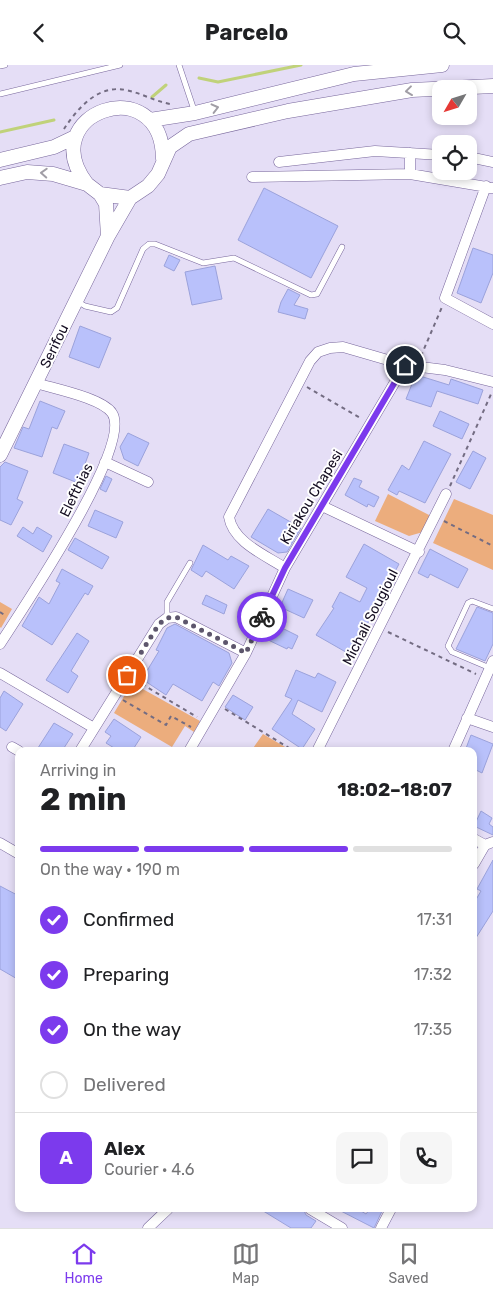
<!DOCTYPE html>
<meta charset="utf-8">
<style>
:root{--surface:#fff;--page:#f6f6f6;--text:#202124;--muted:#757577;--line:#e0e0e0;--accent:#7c3aed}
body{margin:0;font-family:Rubik,sans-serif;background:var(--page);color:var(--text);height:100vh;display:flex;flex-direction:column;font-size:19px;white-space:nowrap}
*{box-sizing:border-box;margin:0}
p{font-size:16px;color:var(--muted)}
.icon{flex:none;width:28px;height:28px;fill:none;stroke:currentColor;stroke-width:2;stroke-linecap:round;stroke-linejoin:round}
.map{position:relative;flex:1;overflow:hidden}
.sheet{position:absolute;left:15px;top:682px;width:462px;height:465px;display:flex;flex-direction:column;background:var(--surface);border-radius:10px;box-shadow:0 2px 8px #0003}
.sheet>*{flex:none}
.needle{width:32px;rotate:231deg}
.buttons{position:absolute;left:432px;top:15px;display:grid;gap:10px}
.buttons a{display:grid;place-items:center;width:45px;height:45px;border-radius:10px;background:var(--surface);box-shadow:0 2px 8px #0003;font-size:25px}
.pin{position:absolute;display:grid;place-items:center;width:42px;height:42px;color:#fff;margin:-21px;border:2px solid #fff;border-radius:50%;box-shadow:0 1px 5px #0007}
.courier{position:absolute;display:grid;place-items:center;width:50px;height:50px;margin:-25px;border:4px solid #7c3aed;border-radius:50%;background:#fff;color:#222;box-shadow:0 1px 6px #0007}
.overview em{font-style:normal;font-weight:700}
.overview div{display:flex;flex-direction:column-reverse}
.overview{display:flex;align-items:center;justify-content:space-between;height:85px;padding:0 25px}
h1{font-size:32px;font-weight:700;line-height:38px}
.bar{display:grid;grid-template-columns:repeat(4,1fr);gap:8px 5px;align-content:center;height:60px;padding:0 25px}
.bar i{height:6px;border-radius:4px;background:var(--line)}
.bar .active{background:var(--accent)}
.bar p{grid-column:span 4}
.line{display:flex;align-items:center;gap:12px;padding:0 25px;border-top:1px solid var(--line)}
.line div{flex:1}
.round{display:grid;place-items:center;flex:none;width:52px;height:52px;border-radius:10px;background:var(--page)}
ol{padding:0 25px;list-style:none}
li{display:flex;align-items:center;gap:15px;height:55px}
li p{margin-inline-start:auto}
li .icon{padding:5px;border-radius:50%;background:var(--accent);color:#fff;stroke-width:4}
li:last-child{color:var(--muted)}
li i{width:28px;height:28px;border:2px solid var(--line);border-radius:50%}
header{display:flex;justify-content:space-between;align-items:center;height:65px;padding:0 25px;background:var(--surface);font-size:22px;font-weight:700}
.tab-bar{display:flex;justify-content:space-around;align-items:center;height:70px;border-top:1px solid var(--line);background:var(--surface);font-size:14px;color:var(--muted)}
.tab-bar a{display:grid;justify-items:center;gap:2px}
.tab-bar .active{color:var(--accent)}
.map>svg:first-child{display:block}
.green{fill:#ecad7d}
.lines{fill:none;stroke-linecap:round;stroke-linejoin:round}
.stream{stroke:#c0d27a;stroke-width:3}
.building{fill:#b9c1fb;stroke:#9ba2db}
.lane-casing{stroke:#78679c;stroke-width:6}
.street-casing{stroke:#78679c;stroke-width:11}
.secondary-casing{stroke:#78679c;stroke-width:15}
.path{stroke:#736c82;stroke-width:2;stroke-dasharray:4 4;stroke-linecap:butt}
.lane{stroke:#fff;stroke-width:5}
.street{stroke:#fff;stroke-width:10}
.secondary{stroke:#fff;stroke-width:14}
.oneway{stroke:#a19ea6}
.done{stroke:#5d566c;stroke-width:5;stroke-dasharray:0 9}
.route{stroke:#7c3aed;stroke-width:6}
.labels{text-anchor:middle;stroke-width:4;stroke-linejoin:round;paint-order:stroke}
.street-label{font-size:14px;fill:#140d21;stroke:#fff}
</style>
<header><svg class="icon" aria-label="back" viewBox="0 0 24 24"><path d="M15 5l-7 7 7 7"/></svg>Parcelo<svg class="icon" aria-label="search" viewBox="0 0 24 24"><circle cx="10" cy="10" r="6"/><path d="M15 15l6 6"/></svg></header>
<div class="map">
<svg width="493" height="1163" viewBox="0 0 493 1163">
<rect width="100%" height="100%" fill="#e5def6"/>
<path class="green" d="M388,429L431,451L423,467L409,471L375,456Z
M454,434L493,450V505L433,478Z
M0,537L12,544L1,563L0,562Z
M132,618L200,656L194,667L185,661L172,682L114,648Z
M263,669L292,686H251Z"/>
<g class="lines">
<path class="stream" d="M199,13L218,17L301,0
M152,32L166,20
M0,67L54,55"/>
</g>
<path class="building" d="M264,123L338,161L311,213L238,175Z
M473,183L493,190V208L481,238L457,228Z
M169,190L180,195L174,206L164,201Z
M215,201L222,234L192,240L185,207Z
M288,224L300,230L294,240L308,244L305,254L278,247L281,237Z
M80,261L111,273L99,303L69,292Z
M420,311L449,320L451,314L483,325L478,339L437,326L431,342L406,334L414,314Z
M40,336L65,346L57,364L52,362L42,392L14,383L23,362L29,364Z
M440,346L469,359L462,374L433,361Z
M128,368L149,378L138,401L124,394L120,382Z
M424,376L451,389L425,438L399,426L397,430L388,425L402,400L409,405Z
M64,379L89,388L78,418L53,408Z
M473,386L486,393L470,424L456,417Z
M5,397L28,406L17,434L23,437L11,460L0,455V402Z
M106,411L112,414L106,427L100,424Z
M354,413L362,416L359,422L379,432L374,442L368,439L367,442L345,430Z
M268,444L301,463L287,487L278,488L251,472Z
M95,445L123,457L116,473L88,461Z
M23,462L33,469L37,462L52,471L43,487L17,471Z
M75,473L109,492L102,504L68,485Z
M364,479L399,499L351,590L316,570L334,543L332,542L340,527L360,537L367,523L346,512Z
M203,480L228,495L231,491L249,501L234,524L206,506L202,512L191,505Z
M430,484L468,504L458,523L430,509L428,513L418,508Z
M62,504L93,521L88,530L85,528L52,580L22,561L39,532L49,539L60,518L56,516Z
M288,524L313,535L304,553L280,542Z
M206,530L227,540L224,549L202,539Z
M477,542L493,548V579L485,596L456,584Z
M272,558L298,571L292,584L288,582L287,584L264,573Z
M175,559L229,588L232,598L219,621L213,617L202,636L173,619L166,630L142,614L159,586L156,585L167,563Z
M77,568L89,576L71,606L78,611L68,628L46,615Z
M296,605L315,613L318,608L336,617L322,647L298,635L292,649L315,664L302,684L272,664L292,634L285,631Z
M4,626L23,639L6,666L0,662V633Z
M233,630L253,642L245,655L225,642Z
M114,654L141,672L132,686H119L106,678L111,671L105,667Z
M54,658L73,669L62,686H36Z
M471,670L493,679L482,708L474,704V686H465Z
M481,746L492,753L489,759L493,762V770L474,761Z
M493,795V846L474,876V838L481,826L477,824Z
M0,821L19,831V915L0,904Z
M260,1144H303L306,1150L316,1156L311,1163H291Z
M337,1144H363L361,1146L366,1149L370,1144H383L374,1163Z"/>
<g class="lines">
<defs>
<path id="lane" d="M179,0L195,48
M0,1L5,0
M0,29L120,0
M77,236L85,241L111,247L117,243L143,184L149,179H155L203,198L234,193L311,230L317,229L342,182
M167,553V537L190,498
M490,603L452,587L448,581L468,538L472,536L493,544"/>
<path id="street" d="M469,92L493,97
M279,97L375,86L441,90
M410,109V88
M252,112L410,109L493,123
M486,121L445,233L493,259
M105,397L148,417
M322,441L419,487
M285,503C265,490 233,477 229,452L310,296L318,287L330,283L343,282L405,300L445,305L493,317
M0,579C21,546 134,380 112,348C102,333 55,324 36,318
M0,608L94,663
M467,653L493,662
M12,682L19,686
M80,686L159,559L167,553L176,552L246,588
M189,686L246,588L285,503L405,300
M317,686L446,429
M453,686L493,596
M474,774L485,780
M0,778L19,789
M474,799L485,780L493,777
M310,1144L342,1163
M148,1163L168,1144
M381,1163L391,1144"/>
<path id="secondary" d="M150,55L195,48L354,9L442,0
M0,95L54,82L75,72
M0,113L27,107L53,109L87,119L100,129L130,133L148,121L158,109L170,82L189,69L288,46L412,25L493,21
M87,119C32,48 162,3 163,94
M100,129L106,139L108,171
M0,390L108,171L130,133"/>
</defs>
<use href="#lane" class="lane-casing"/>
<use href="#street" class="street-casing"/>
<use href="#secondary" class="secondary-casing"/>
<path class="path" d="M64,64C77,44 98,19 126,25C141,28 154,36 170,39
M421,291L442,242
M307,322L362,354
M450,421L492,327
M444,456L493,481
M0,547L6,551
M388,567L476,609
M135,615L197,652
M123,635L166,660L171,651L191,662
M225,644L294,686"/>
<use href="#lane" class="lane"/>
<use href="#street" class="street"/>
<use href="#secondary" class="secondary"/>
</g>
<defs><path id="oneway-chevron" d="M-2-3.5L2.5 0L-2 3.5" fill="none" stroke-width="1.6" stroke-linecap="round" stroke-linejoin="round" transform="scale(1.25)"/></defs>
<g class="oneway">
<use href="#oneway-chevron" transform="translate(409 26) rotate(173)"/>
<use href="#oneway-chevron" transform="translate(215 43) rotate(-14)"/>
<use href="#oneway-chevron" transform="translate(44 108) rotate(-177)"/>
</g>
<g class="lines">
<path class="done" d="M127,610L159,559L167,553L176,552L246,588L262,552"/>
<path class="route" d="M262,552L285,503L405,300"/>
</g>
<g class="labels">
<g class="street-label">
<text transform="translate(54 281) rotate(-64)" y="5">Serifou</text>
<text transform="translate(76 425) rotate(-64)" y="5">Elefthias</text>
<text transform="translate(311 432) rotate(-59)" y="5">Kiriakou Chapesi</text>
<text transform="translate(370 552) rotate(-63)" y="5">Michali Sougioul</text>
</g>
</g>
</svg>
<div class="buttons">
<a><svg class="needle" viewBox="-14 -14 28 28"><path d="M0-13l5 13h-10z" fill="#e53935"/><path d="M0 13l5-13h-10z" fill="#757577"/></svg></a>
<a><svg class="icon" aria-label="locate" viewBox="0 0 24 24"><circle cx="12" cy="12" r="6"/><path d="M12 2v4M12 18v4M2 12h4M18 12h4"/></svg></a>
</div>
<div class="pin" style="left:127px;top:610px;background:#ea580c"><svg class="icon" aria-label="bag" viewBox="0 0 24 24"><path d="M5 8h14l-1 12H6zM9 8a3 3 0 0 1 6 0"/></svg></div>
<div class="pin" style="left:405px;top:300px;background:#1f2937"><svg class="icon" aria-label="home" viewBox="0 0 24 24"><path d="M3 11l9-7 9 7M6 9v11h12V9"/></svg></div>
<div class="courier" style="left:262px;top:552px"><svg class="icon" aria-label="bike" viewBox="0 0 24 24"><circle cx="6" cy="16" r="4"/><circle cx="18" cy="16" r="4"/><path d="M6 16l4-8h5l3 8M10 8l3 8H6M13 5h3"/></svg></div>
<section class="sheet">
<div class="overview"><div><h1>2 min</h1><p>Arriving in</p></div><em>18:02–18:07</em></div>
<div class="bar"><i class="active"></i><i class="active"></i><i class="active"></i><i></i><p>On the way · 190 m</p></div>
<ol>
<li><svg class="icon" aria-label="check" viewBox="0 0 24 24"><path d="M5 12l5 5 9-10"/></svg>Confirmed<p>17:31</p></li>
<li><svg class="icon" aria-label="check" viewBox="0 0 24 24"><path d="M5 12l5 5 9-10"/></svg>Preparing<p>17:32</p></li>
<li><svg class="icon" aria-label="check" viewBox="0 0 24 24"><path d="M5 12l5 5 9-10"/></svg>On the way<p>17:35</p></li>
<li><i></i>Delivered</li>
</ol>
<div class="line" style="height:90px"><b class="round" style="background:var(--accent);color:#fff">A</b><div><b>Alex</b><p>Courier · 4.6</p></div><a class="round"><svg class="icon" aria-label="chat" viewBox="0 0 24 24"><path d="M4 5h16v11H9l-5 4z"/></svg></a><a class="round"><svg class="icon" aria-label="phone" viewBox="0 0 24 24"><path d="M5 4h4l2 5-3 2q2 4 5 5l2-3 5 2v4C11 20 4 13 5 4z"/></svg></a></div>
</section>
</div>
<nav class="tab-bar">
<a class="active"><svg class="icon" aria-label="home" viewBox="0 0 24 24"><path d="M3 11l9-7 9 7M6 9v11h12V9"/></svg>Home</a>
<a><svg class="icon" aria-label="map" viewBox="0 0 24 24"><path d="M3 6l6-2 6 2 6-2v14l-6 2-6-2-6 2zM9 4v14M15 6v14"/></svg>Map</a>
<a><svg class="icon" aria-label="saved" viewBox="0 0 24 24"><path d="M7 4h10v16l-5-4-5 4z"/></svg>Saved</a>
</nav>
